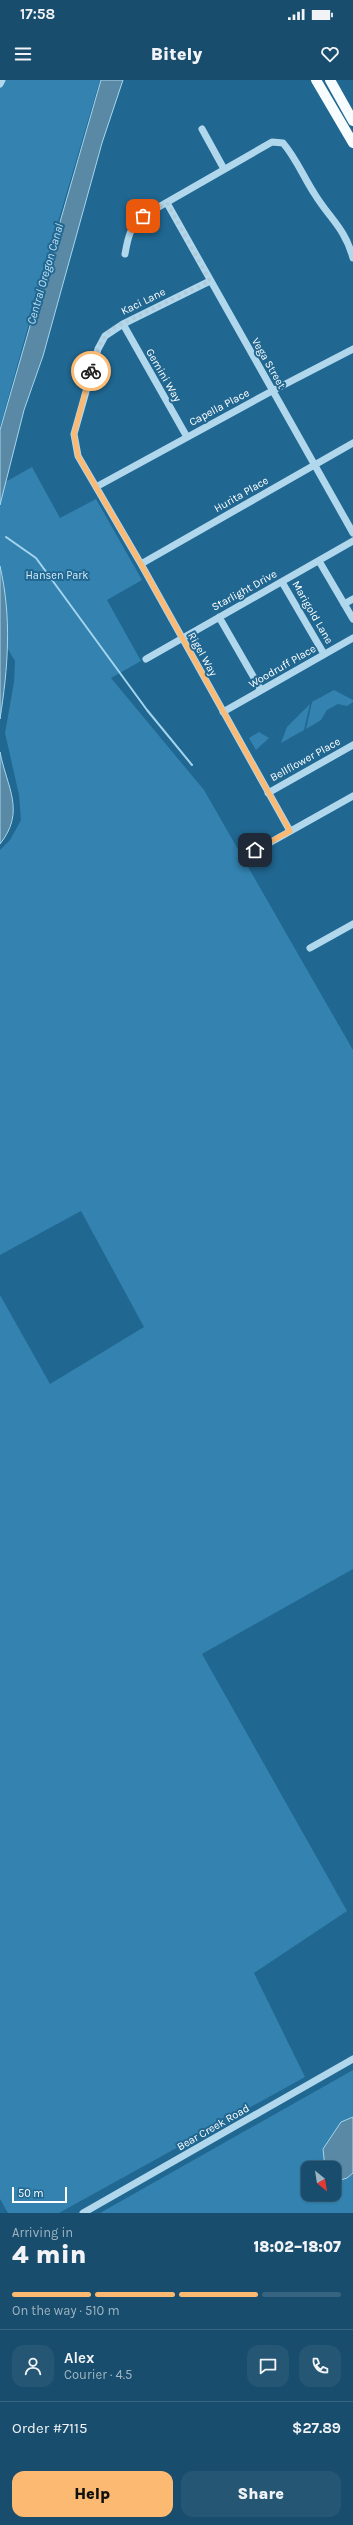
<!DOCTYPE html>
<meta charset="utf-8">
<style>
:root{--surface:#184d6d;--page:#255775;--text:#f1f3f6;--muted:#9fb4c2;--line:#366480;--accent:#fbb971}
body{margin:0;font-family:Karla,sans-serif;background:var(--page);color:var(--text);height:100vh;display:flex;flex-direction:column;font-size:15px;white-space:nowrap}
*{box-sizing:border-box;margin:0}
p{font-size:13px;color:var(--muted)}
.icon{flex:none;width:22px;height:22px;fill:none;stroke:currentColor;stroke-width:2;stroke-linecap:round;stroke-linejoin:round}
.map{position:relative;height:2133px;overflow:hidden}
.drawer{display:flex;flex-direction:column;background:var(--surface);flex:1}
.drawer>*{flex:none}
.needle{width:26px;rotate:150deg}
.tools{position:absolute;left:301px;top:2081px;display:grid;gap:8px}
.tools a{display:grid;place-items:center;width:40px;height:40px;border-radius:8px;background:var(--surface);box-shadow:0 1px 3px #0004,0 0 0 1px var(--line);font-size:20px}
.scale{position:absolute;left:12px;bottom:10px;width:55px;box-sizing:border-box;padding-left:4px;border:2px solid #fff;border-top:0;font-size:11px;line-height:14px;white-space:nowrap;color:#fff;-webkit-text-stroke:3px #206791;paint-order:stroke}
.pin{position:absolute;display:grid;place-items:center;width:34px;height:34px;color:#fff;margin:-17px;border-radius:8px;box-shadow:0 2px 6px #0006}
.courier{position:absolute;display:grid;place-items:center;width:40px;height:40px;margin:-20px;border:3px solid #fbb971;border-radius:50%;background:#fff;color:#222;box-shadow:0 1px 5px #0007}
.overview em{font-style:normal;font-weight:800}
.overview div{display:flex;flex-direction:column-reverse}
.overview{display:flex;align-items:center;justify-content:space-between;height:68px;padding:0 12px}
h1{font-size:26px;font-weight:800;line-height:30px}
.bar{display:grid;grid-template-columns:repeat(4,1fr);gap:6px 4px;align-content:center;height:48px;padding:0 12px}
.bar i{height:5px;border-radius:3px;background:var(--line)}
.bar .selected{background:var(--accent)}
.bar p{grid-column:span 4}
.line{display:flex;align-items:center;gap:10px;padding:0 12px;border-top:1px solid var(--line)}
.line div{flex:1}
.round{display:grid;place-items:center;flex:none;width:42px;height:42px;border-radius:12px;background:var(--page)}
.primary-button{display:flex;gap:8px;margin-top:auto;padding:8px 12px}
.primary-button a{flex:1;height:46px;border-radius:12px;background:var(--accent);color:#111;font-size:16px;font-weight:800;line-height:46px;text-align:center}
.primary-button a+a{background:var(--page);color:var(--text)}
.status{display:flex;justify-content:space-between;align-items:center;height:28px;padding:0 20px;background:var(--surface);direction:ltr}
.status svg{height:11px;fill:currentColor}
header{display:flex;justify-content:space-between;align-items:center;height:52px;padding:0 12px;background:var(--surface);font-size:18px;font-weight:800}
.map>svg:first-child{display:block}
.green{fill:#3382af}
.water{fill:#5989a5;stroke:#a4d5ef}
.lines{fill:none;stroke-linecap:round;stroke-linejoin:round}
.stream{stroke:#a4d5ef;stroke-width:2}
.minor{stroke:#b1d7ed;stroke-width:7}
.major{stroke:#f7fcff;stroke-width:10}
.done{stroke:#b1cad8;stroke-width:4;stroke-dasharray:0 7.2}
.route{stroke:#fbb971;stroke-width:5}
.labels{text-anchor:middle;stroke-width:4;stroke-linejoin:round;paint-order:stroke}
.street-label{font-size:11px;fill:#fff;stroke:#206791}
.park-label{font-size:11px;fill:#d6edfa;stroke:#206791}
.water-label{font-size:12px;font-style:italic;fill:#c0e2f5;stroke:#206791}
</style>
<div class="status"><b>17:58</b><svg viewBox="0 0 49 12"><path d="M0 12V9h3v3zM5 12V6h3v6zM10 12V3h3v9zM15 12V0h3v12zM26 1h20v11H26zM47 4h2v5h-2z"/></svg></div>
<header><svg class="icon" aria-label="menu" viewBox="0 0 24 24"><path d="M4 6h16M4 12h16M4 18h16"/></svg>Bitely<svg class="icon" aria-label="heart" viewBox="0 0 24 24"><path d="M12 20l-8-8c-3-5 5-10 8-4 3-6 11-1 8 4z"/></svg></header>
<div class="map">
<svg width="353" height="2133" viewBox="0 0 353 2133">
<rect width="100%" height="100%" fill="#206791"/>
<path class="green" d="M0,0H100L45,186L0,347Z
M32,387L60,438L96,419L142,500L107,520L141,581L111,598L204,710L353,970V1489L202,1574L347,1831L254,1893L305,1997L59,2133H8L0,2119V1215L50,1304L144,1247L81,1131L0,1175V770L10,760L21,740L19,715L5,653L14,602L15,581L0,556V405Z
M334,610L353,620V622L347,626L338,624L327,630L321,640L306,649L312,622Z
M310,624L304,650L281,663L287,647Z
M259,652L269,658L256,670L249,658Z
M353,1990V2037L341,2042L333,2056L325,2088H308V2114H334V2102L347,2098L353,2093V2133H100Z"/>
<path class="water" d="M101,0H123L102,63L43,276L24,330L0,425V350Z
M0,486C12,538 8,588 0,639Z
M0,672C7,708 26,731 0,764Z
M353,2037V2093L347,2098L334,2102V2088H325L323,2069L341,2042Z"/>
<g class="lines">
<path class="stream" d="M6,457L36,478L147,630L192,685"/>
<path class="minor" d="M0,4L2,0
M202,49L224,89
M167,123L353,453
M125,174C128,157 130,147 143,136L272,62L283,63C296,78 303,96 314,113C329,138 345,148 353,178
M210,201L123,244L105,256L98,269L74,354L78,376L141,484L290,751
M123,244L187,357
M96,407L272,311L353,269
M319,481L353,539
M141,484L353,363
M282,502L324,574
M344,524L353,519
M219,537L261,610
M146,579L353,461
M223,632L353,558
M268,713L353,665
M255,771L353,716
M310,868L353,844
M83,2133L353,1979"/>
<path class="major" d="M316,0L353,63
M330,0L353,41"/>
</g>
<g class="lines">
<path class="done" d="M91,291C96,275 99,260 112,249L210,201L167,123L143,136"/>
<path class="route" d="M91,291L74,354L78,376L141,484L290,751L255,770"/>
</g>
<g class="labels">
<g class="street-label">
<text transform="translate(143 221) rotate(-26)" y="4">Kaci Lane</text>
<text transform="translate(269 283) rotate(60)" y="4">Vega Street</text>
<text transform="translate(164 295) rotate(60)" y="4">Gemini Way</text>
<text transform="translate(219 327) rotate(-28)" y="4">Capella Place</text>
<text transform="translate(241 414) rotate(-30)" y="4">Hurita Place</text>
<text transform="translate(244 510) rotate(-29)" y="4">Starlight Drive</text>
<text transform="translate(313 532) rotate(60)" y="4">Marigold Lane</text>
<text transform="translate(203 574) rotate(61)" y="4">Rigel Way</text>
<text transform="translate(282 586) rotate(-30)" y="4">Woodruff Place</text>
<text transform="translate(305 679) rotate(-29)" y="4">Bellflower Place</text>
<text transform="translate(213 2047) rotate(-30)" y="4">Bear Creek Road</text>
</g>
<g class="park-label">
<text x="57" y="499">Hansen Park</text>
</g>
<g class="water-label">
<text transform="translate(45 194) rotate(-74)" y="4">Central Oregon Canal</text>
</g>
</g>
</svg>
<div class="tools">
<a><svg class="needle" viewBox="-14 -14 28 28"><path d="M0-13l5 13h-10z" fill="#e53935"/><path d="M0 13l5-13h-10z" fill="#9fb4c2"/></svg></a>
</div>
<div class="scale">50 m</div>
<div class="pin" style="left:143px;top:136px;background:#ea580c"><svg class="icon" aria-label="bag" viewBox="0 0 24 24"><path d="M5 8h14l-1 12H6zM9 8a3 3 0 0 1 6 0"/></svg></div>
<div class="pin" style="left:255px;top:770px;background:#1f2937"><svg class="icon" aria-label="home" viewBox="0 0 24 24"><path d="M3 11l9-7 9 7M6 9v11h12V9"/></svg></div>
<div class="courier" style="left:91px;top:291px"><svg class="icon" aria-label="bike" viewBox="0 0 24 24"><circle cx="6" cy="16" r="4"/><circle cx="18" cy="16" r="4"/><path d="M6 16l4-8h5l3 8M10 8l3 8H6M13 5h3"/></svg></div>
</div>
<section class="drawer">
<div class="overview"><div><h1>4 min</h1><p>Arriving in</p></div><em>18:02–18:07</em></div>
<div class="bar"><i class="selected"></i><i class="selected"></i><i class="selected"></i><i></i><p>On the way · 510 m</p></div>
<div class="line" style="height:72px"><a class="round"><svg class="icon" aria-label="person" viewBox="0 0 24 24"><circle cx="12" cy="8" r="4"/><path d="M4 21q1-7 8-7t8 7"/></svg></a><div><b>Alex</b><p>Courier · 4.5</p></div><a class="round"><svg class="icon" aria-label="chat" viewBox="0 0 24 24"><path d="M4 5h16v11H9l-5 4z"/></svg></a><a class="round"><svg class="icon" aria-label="phone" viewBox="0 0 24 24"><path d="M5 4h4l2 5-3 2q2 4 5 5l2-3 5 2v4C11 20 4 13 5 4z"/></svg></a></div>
<div class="line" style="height:52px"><div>Order #7115</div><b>$27.89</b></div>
<div class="primary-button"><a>Help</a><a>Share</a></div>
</section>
